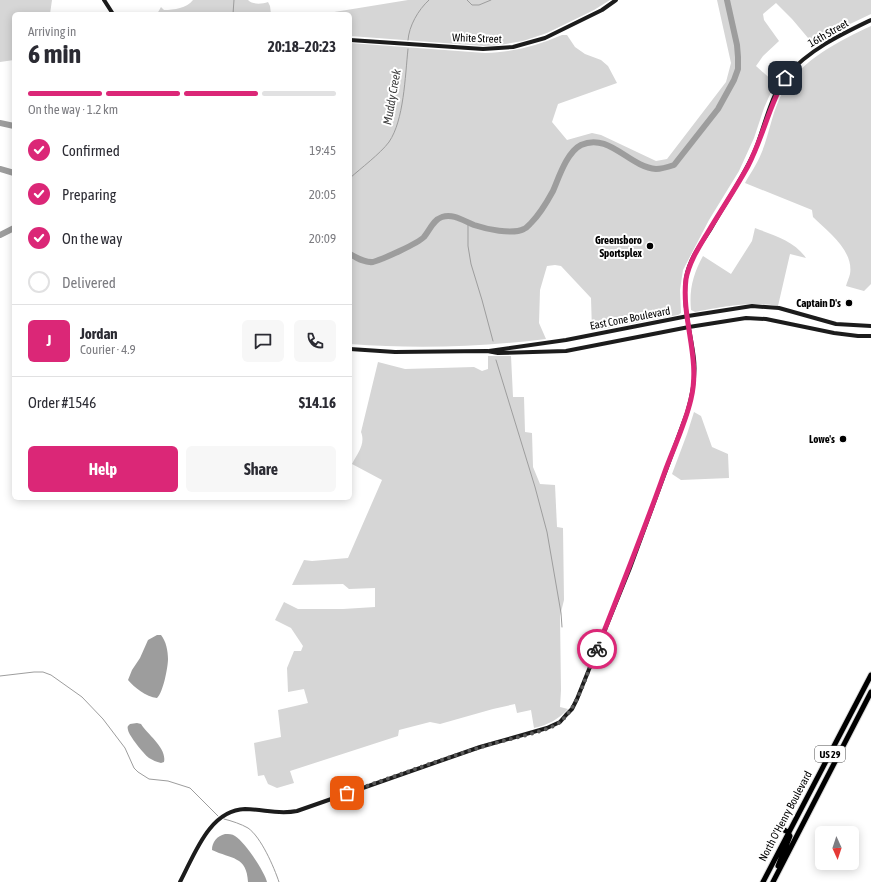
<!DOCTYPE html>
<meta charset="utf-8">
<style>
:root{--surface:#fff;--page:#f7f7f7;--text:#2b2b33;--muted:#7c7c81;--line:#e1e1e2;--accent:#db2777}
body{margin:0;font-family:"Asap Condensed",sans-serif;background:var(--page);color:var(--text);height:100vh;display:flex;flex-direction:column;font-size:15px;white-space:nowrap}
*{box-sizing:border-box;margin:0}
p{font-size:13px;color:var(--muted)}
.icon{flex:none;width:22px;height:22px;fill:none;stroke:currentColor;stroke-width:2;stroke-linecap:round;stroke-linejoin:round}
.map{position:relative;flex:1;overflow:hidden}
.panel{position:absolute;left:12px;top:12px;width:340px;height:488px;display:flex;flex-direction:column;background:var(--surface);border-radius:6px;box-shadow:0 2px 10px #0003}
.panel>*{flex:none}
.needle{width:26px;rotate:177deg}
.controls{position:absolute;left:815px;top:826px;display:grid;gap:8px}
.controls a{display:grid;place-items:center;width:44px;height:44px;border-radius:6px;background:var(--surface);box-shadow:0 2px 10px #0003;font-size:20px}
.pin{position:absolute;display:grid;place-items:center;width:34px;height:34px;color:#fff;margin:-17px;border-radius:8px;box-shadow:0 2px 6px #0006}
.courier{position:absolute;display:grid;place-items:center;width:40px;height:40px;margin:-20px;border:3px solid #db2777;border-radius:50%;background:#fff;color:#222;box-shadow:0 1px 5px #0007}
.head em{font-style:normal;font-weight:700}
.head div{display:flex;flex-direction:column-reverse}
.head{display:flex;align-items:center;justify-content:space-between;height:68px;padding:0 16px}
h1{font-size:26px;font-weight:700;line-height:30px}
.bar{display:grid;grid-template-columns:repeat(4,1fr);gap:6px 4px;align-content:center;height:48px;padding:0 16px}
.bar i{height:5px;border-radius:3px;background:var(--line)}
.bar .selected{background:var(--accent)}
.bar p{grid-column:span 4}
.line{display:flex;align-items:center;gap:10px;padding:0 16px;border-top:1px solid var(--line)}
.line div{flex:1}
.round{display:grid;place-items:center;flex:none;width:42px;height:42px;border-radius:6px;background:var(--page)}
ol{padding:0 16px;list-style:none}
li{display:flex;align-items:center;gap:12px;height:44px}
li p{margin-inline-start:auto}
li .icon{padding:4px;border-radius:50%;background:var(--accent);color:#fff;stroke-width:4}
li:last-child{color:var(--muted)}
li i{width:22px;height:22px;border:2px solid var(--line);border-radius:50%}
.action{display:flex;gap:8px;margin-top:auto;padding:8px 16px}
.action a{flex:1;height:46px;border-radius:6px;background:var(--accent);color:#fff;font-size:16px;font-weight:700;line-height:46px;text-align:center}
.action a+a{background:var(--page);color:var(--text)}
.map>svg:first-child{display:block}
.green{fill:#d6d6d6}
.water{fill:#9d9d9d}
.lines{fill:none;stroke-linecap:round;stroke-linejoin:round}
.stream{stroke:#9d9d9d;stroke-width:1}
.river{stroke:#9d9d9d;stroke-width:6}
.highway-casing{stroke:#dbdbdb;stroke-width:7}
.secondary{stroke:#1c1c1c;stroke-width:4}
.highway{stroke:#000;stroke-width:5}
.done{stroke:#595959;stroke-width:4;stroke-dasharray:0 7.2}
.route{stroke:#db2777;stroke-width:5}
.poi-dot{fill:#000;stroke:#fff;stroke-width:1.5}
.labels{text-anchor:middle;stroke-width:4;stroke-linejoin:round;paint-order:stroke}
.shield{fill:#fff;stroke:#4c4c4c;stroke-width:1}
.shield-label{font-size:10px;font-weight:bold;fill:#000}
.street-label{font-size:11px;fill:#000;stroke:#fff}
.poi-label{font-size:11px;font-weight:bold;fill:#000;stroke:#fff;text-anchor:end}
.water-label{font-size:12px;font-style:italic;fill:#3e3e3e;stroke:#fff}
</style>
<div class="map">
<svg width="871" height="882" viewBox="0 0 871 882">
<rect width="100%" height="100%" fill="#fff"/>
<path class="green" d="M0,0H52L50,14H14V60L0,62Z
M193,0H248C253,5 262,4 268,2L270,6L271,14H157L161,7L164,10C174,10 187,8 193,0Z
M408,0H610L594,10L547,33L523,41L500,45L484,46L350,36V14H322Z
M717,0H871V14L827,35L814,45L792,19L776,3L763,14L764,20L779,41L763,56L756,66L775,83L764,108L754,138L739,171L709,220L683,270L680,290L681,313L678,315L592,331L591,298L561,266L555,265L547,266L540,290L539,323L546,339C481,347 416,349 350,344V43L485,53C514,52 536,46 562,35H567L575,47L585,54L601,60L608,66L617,83L558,104L552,122L567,140L592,133L601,135L656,161L667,159L726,82L731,63Z
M871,26V284L864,291L846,286C847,282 849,278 850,274C854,250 827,231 813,217L812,210L745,183C750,174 757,164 761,154C770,133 772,110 784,90C803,59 839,41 871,26Z
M755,228C773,235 795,241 806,258L790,254L778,306C750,301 723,307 695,312L691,310C689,290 693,274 703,256L731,274L752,241Z
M488,356H511L513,397H524L525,432L532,433L533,467L540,484L555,485L557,527L563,528L564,600L560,616L561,690L560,707L568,709C559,719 548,725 534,728L531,710L517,713L515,704L493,709L440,724L430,722L399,730L398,736L290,771L294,783L277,788L268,784L264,775L258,776L254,743L281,737L278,710L308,703L304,689L288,692L287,668L294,651H301L303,646L291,628L275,620L284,602L298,609H343L375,607V588L349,589L343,584L292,585L304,560L312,561L348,558L382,480L352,464C357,454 366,444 361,432L378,362L405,369L474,367L482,371L488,369Z
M694,412L701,416L712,447L728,454L729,478L681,480L672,474L687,434Z"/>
<path class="water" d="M157,635H161C166,641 168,651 168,659C168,667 163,693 157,698C146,697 134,687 128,680L132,670L140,658L148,640Z
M137,723L141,724C148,735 167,748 164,762L161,763C156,762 153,760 149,758C144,754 129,736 128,730C127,726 128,726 130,724Z
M225,834C229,834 232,834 235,836C244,841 265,872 267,882H248C247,856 231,859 212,850C212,842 217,836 225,834Z"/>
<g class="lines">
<path class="stream" d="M467,0L472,5H479L491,0
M233,14L234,0
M408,40C409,26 418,10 429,0
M350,178C361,168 380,154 389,142C404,120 405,77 408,49
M468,222V246L471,264L482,300L493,341
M496,360L535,487L547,532L561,613L562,627
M0,676L34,672H43L51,675L82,697L103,719L125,748L134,768L138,772L149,779L168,781L190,788L218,816
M224,819C232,821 241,824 248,828C261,837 274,867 279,882"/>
<path class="river" d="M0,123L14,126
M0,169L14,173
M0,235L14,228
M350,254C357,258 365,263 373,262C383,259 417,244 424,237C430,230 433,220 442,217C453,213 464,221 474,225C486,229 512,235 524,229C527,228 529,225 531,223C540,214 547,202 553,191C559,177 567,152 581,145C609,132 629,167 656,169C662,169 668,167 674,165L718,109L734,80L738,69V57L737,45L727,0"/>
<defs>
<path id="highway" d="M778,866L790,836L788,832L778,827
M763,882L871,675
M773,882L871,692"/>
</defs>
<use href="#highway" class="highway-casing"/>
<path class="secondary" d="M104,0L113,14
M350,40L483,49L513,47L545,38L602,10L616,0
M350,349L395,352L487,351L498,353L566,351L689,327L746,318L766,319L834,333L858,336H871
M489,351L566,340L688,316L752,306L779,308L836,324L871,326
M180,882C194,856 209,810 245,809C264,809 277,815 297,811L480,747L547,728L560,722L566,715L572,709L577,699L630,568L687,413C692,396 696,377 694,359C691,333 682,305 686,278C689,260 700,245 710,230C725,203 744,177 756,148C764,127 772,93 786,76C810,49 840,35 871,20"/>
<use href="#highway" class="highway"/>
</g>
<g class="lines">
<path class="done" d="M347,793C395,776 442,759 491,744C508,739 548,732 560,722C579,706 587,672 597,649"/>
<path class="route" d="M597,649C620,591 643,533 664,474C673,449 685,425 691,399C701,358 681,319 686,279C689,262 699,247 708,232C721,210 736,188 748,166C763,137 769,106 785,78"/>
</g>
<g class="poi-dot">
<circle cx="650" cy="246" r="4"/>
<circle cx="849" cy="303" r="4"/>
<circle cx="843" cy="439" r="4"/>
</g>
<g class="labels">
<rect class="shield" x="815" y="746" width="30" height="16" rx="3"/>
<g class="shield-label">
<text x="830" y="758">US 29</text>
</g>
<g class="street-label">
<text transform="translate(828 33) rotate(-30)" y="4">16th Street</text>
<text transform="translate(477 38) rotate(2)" y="4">White Street</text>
<text transform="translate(630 318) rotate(-11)" y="4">East Cone Boulevard</text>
<text transform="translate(785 816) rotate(-62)" y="4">North O'Henry Boulevard</text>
</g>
<g class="poi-label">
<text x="642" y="244">Greensboro<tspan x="642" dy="13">Sportsplex</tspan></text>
<text x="841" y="307">Captain D's</text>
<text x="835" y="443">Lowe's</text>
</g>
<g class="water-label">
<text transform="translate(392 97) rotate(-80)" y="4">Muddy Creek</text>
</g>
</g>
</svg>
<div class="controls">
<a><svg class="needle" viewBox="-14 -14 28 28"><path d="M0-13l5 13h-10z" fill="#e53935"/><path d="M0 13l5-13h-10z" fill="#7c7c81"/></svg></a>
</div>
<div class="pin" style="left:347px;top:793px;background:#ea580c"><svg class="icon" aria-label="bag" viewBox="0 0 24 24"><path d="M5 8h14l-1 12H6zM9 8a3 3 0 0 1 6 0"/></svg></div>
<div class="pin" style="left:785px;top:78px;background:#1f2937"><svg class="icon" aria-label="home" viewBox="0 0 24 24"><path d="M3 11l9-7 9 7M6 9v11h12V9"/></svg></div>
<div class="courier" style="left:597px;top:649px"><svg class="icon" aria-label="bike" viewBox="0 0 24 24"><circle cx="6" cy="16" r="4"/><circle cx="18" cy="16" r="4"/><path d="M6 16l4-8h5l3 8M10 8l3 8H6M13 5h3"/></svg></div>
<section class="panel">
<div class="head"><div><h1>6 min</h1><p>Arriving in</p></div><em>20:18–20:23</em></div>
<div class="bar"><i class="selected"></i><i class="selected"></i><i class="selected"></i><i></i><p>On the way · 1.2 km</p></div>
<ol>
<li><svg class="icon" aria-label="check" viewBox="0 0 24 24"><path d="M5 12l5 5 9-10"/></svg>Confirmed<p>19:45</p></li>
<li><svg class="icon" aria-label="check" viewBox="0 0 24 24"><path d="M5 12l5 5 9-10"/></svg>Preparing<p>20:05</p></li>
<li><svg class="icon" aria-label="check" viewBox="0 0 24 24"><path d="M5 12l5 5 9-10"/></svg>On the way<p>20:09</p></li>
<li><i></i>Delivered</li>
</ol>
<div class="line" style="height:72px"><b class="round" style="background:var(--accent);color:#fff">J</b><div><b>Jordan</b><p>Courier · 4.9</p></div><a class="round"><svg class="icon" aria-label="chat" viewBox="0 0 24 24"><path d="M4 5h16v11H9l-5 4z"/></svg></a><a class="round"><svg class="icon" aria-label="phone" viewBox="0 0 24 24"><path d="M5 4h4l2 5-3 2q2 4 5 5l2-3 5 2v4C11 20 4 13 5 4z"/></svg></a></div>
<div class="line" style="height:52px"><div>Order #1546</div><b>$14.16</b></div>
<div class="action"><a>Help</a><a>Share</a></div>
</section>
</div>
